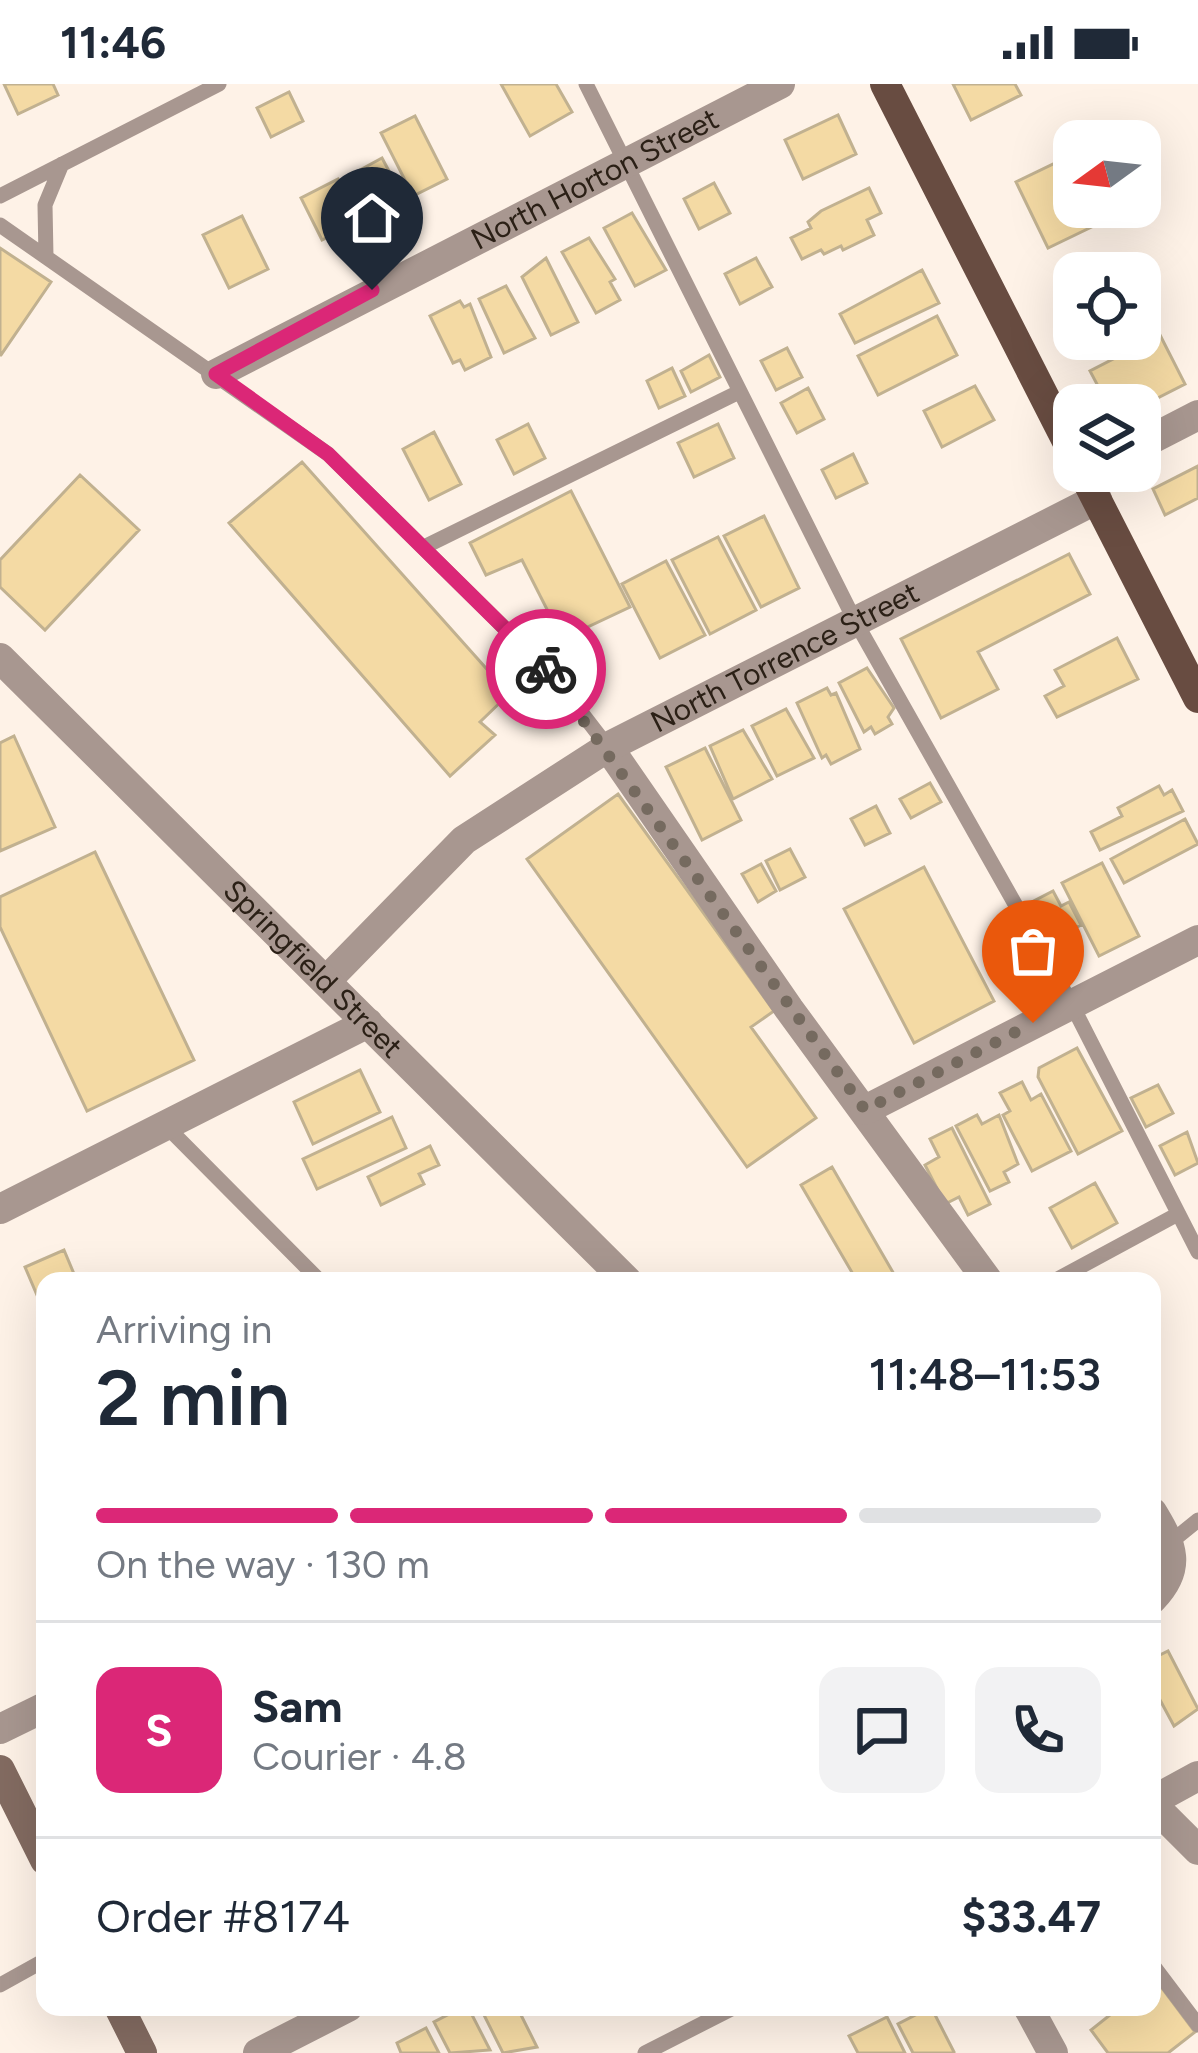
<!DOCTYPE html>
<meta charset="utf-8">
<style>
:root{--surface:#fff;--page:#f2f2f3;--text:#1f2937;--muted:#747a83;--line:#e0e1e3;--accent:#db2777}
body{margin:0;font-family:Figtree,sans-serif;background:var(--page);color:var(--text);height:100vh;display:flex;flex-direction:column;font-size:45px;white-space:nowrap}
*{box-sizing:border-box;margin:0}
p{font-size:39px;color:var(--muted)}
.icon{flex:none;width:66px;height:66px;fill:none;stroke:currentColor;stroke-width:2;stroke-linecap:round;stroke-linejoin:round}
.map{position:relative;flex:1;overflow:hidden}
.panel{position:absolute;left:36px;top:1188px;width:1125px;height:744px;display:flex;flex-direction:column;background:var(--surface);border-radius:24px;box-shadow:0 12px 48px #0002}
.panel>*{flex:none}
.needle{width:78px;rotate:255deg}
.controls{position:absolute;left:1053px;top:36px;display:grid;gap:24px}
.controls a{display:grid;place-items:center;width:108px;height:108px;border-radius:24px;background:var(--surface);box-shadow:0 12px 48px #0002;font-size:60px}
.pin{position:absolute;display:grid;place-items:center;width:102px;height:102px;color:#fff;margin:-123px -51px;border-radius:50% 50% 50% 0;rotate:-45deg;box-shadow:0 0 12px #0007}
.pin .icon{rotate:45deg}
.courier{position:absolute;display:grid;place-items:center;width:120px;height:120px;margin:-60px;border:9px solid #db2777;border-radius:50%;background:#fff;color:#222;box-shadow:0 3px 15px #0007}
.head em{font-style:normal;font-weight:600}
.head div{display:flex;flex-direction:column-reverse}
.head{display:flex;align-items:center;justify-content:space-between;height:204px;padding:0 60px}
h1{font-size:78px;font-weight:600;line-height:90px}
.bar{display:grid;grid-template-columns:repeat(4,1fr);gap:18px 12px;align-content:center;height:144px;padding:0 60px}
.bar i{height:15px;border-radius:9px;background:var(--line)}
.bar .active{background:var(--accent)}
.bar p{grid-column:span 4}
.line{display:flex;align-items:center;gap:30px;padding:0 60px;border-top:3px solid var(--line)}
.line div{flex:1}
.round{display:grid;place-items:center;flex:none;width:126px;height:126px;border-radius:24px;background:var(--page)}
.status{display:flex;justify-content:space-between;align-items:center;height:84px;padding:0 60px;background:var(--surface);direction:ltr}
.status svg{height:33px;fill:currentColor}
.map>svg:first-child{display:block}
.building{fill:#f4daa4;stroke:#c1b190;stroke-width:3}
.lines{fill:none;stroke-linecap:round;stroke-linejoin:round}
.service{stroke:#a89790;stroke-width:15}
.minor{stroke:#a89790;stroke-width:30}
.tertiary{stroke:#a89790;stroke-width:30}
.secondary{stroke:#836b61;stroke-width:30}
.primary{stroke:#684c41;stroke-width:30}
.done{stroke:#756a5f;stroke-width:12;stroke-dasharray:0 21.6}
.route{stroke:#db2777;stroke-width:15}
.labels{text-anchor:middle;stroke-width:9;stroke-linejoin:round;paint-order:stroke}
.street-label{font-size:30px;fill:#2b2016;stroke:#fef2e7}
</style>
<div class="status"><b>11:46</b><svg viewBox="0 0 49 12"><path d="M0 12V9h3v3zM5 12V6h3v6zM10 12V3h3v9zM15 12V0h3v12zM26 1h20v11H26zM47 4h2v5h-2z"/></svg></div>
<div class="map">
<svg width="1198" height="1969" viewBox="0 0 1198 1969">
<rect width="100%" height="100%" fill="#fef2e7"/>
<path class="building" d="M4,0H53L58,11L18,30Z
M501,0H556L572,28L530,52Z
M953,0H1015L1021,11L971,36Z
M289,8L303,37L271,53L257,24Z
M838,31L856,70L803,95L785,56Z
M415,32L447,95L413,112L381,49Z
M1074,70V123L1129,125L1048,164L1016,98Z
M382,74L405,117L367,137L345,94Z
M338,95L360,137L322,156L301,114Z
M714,99L730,129L699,145L684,115Z
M869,104L881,129L867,136L874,151L843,166L841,162L824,170L821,166L802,175L791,154L811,144L808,138L821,127Z
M632,129L666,186L635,202L604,144Z
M242,132L268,185L229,204L203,151Z
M589,154L615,195L610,198L620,216L596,229L562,168Z
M0,164L51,198L1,271H0Z
M546,174L578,238L551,251L522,193Z
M756,174L772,203L740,220L725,190Z
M922,186L939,219L855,259L840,230Z
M506,202L535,254L504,269L479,215Z
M460,217L464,223L470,220L491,273L465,286L460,276L453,279L430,232Z
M937,232L957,271L878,311L858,272Z
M1160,251L1185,300L1140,323L1108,321L1090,287Z
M787,264L802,293L776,306L761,277Z
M709,271L720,293L691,308L681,287Z
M672,284L685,312L659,324L647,297Z
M975,302L994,336L942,363L924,327Z
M808,304L824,335L797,349L781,319Z
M528,340L545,374L514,390L497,356Z
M718,340L734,374L694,393L678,359Z
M434,348L461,400L429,416L403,365Z
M853,370L867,399L836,414L822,386Z
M302,378L509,610L480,638L495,651L450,692L229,439Z
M1198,382V414L1165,431L1153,405Z
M80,391L139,446L45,546L0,503V476Z
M571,407L630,523L562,555L522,476L486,491L470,459Z
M764,432L799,504L761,523L724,452Z
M718,453L756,526L710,550L672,476Z
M1069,470L1090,510L978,568L998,605L941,634L901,555Z
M666,477L705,551L660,574L622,500Z
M1117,554L1138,595L1057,633L1045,612L1064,602L1055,586Z
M867,584L894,624L888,633L892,640L875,650L871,643L864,648L839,599Z
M827,604L831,611L836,609L860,665L831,680L826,671L822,674L797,619Z
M786,625L814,674L777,692L752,642Z
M743,646L772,695L733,715L710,662Z
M14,652L55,743L0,767V659Z
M705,664L741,736L702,756L666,683Z
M930,699L941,718L911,734L900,715Z
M1159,702L1164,711L1172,706L1183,727L1100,766L1091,748L1122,732L1118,724Z
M618,710L774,927L751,943L816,1034L747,1083L527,775Z
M876,722L890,749L865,761L851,735Z
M1185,735L1198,760L1124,799L1111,775Z
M790,765L805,793L780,806L766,777Z
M95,768L194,976L87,1027L0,843V813Z
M1102,779L1139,852L1099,872L1062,799Z
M761,780L776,807L758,818L742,790Z
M924,783L994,917L914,959L844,825Z
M1053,807L1061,822L1069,818L1081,841L1071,846L1081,865L1060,876L1030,819Z
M1077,964L1122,1047L1078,1070L1038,993L1039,984Z
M360,986L380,1028L313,1060L294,1018Z
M1022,998L1031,1016L1041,1010L1071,1067L1032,1087L1003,1031L1010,1027L1000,1009Z
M1158,1001L1173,1029L1146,1043L1131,1014Z
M977,1031L982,1040L999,1031L1018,1080L1004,1088L1009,1098L990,1107L956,1042Z
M392,1033L406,1064L317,1105L303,1075Z
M952,1044L990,1120L968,1131L959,1113L945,1120L925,1081L939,1073L930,1055Z
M1187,1048L1198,1079L1175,1091L1160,1062Z
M430,1062L439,1081L419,1090L424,1100L381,1121L368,1093Z
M832,1083L898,1197H857L801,1101Z
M1095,1099L1117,1139L1072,1164L1050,1124Z
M64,1166L77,1197H45V1230L25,1183Z
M1168,1567L1198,1625L1174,1642L1152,1601V1575Z
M1156,1896L1195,1948L1168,1969H1108L1091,1946L1120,1923H1152Z
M463,1923H468L490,1966L450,1969L434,1938Z
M480,1923H517L537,1963L503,1969Z
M931,1923L954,1968L953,1969H913L898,1940Z
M887,1933L905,1969H858L849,1952Z
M426,1944L439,1969H401L397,1959Z"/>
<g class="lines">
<path class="service" d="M586,0L854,535L1071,919L1198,1168
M0,112L219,0
M0,141L328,370L554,593L608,663
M46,173L45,121L62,80
M424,463L739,308
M166,1042L320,1197
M1054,1197L1178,1130
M1171,1458L1198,1436
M1152,1880L1198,1941
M0,1901L45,1876
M645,1969L735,1923"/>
<g class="minor">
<path id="s1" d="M216,290L780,0"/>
<path d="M1140,361L1198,331"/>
<path d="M608,663L789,925L988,1197"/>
<path id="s2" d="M326,897L464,756L608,663L1097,415"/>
<path d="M865,1026L1198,856"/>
<path d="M0,1125L368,939"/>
<path d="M1152,1428C1173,1462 1182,1484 1152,1515"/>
<path d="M0,1645L45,1623"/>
<path d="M1152,1717L1198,1692"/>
<path d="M1028,1923L1053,1969"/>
<path d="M258,1969L348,1923"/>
</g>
<g class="tertiary">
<path id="s3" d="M0,574L627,1197"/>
<path d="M1152,1720L1198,1766"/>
</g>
<path class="secondary" d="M0,1686L45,1776
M119,1923L142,1969"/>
<path class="primary" d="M885,0L1074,371
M1082,387L1198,614"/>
</g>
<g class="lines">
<path class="done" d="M546,585L865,1026L1033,939"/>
<path class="route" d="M372,206L216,290L328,370L546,585"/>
</g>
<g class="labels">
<g class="street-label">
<text dy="10" stroke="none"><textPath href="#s1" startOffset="426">North Horton Street</textPath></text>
<text dy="10" stroke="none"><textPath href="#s2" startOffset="567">North Torrence Street</textPath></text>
<text dy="10" stroke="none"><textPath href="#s3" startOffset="441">Springfield Street</textPath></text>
</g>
</g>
</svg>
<div class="controls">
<a><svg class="needle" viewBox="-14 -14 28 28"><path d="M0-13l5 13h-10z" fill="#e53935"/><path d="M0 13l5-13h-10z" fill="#747a83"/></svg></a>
<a><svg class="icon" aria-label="locate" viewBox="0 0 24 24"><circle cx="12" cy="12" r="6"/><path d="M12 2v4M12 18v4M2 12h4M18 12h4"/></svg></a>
<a><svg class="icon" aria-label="layers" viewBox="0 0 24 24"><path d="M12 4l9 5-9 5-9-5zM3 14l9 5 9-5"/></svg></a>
</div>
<div class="pin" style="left:1033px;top:939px;background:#ea580c"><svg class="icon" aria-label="bag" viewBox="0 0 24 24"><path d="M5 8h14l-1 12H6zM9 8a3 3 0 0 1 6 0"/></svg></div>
<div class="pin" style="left:372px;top:206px;background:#1f2937"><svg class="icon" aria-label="home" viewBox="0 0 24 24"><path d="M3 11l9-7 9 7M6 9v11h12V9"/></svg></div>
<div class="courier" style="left:546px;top:585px"><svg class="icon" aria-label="bike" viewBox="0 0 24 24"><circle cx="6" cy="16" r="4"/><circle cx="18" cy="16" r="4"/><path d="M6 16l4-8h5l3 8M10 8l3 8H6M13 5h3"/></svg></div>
<section class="panel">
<div class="head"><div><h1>2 min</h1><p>Arriving in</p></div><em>11:48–11:53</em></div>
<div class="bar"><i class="active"></i><i class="active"></i><i class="active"></i><i></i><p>On the way · 130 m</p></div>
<div class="line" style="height:216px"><b class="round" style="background:var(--accent);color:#fff">S</b><div><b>Sam</b><p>Courier · 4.8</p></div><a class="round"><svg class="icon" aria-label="chat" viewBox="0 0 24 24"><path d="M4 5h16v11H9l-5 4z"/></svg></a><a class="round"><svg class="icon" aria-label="phone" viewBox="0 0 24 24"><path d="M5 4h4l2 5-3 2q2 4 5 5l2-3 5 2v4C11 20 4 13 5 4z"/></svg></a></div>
<div class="line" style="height:156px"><div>Order #8174</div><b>$33.47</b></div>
</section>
</div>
